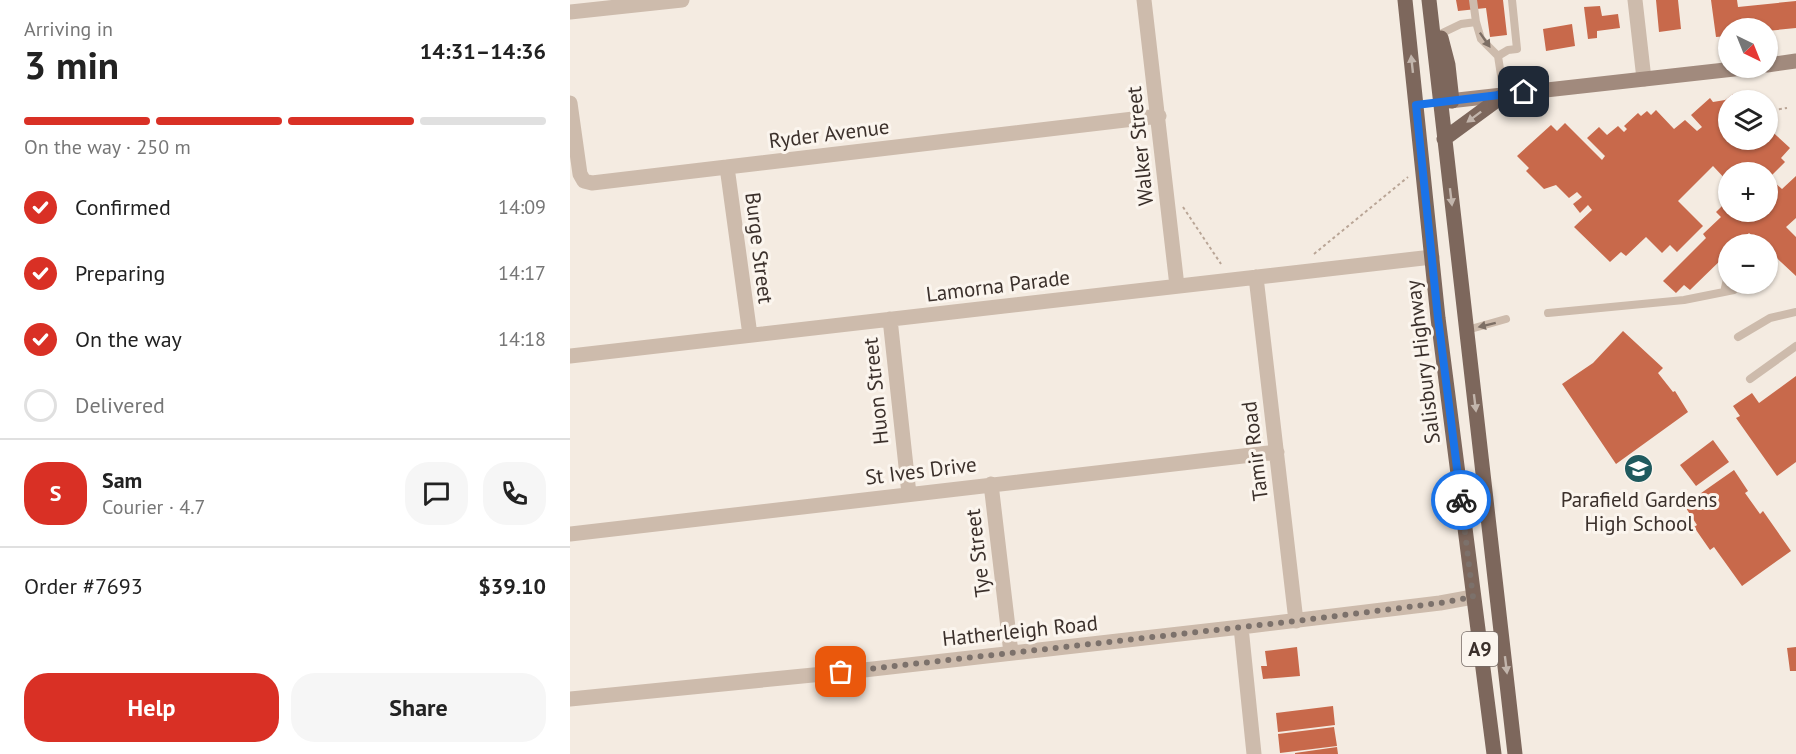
<!DOCTYPE html>
<meta charset="utf-8">
<style>
:root{--surface:#fff;--page:#f6f6f6;--text:#222;--muted:#767676;--line:#e0e0e0;--accent:#d93025}
body{margin:0;font-family:"PT Sans",sans-serif;background:var(--page);color:var(--text);height:100vh;display:flex;flex-direction:column;font-size:22px;white-space:nowrap}
*{box-sizing:border-box;margin:0}
p{font-size:20px;color:var(--muted)}
.icon{flex:none;width:33px;height:33px;fill:none;stroke:currentColor;stroke-width:2;stroke-linecap:round;stroke-linejoin:round}
.map{position:relative;flex:1;overflow:hidden}
.sheet{display:flex;flex-direction:column;background:var(--surface);width:570px}
.sheet>*{flex:none}
.needle{width:39px;rotate:137deg}
.fabs{position:absolute;left:1148px;top:18px;display:grid;gap:12px}
.fabs a{display:grid;place-items:center;width:60px;height:60px;border-radius:50%;background:var(--surface);box-shadow:0 2px 4px #0004;font-size:30px}
.pin{position:absolute;display:grid;place-items:center;width:51px;height:51px;color:#fff;margin:-26px;border-radius:12px;box-shadow:0 3px 9px #0006}
.courier{position:absolute;display:grid;place-items:center;width:60px;height:60px;margin:-30px;border:4px solid #1a73e8;border-radius:50%;background:#fff;color:#222;box-shadow:0 2px 8px #0007}
.summary em{font-style:normal;font-weight:700}
.summary div{display:flex;flex-direction:column-reverse}
.summary{display:flex;align-items:center;justify-content:space-between;height:102px;padding:0 24px}
h1{font-size:39px;font-weight:700;line-height:45px}
.bar{display:grid;grid-template-columns:repeat(4,1fr);gap:9px 6px;align-content:center;height:72px;padding:0 24px}
.bar i{height:8px;border-radius:4px;background:var(--line)}
.bar .current{background:var(--accent)}
.bar p{grid-column:span 4}
.line{display:flex;align-items:center;gap:15px;padding:0 24px;border-top:2px solid var(--line)}
.line div{flex:1}
.round{display:grid;place-items:center;flex:none;width:63px;height:63px;border-radius:24px;background:var(--page)}
ol{padding:0 24px;list-style:none}
li{display:flex;align-items:center;gap:18px;height:66px}
li p{margin-inline-start:auto}
li .icon{padding:6px;border-radius:50%;background:var(--accent);color:#fff;stroke-width:4}
li:last-child{color:var(--muted)}
li i{width:33px;height:33px;border:3px solid var(--line);border-radius:50%}
.action{display:flex;gap:12px;margin-top:auto;padding:12px 24px}
.action a{flex:1;height:69px;border-radius:24px;background:var(--accent);color:#fff;font-size:24px;font-weight:700;line-height:69px;text-align:center}
.action a+a{background:var(--page);color:var(--text)}
main{display:flex;flex:1;min-height:0}
.map>svg:first-child{display:block}
.building{fill:#c8694b}
.lines{fill:none;stroke-linecap:round;stroke-linejoin:round}
.path{stroke:#b9a596;stroke-width:2;stroke-dasharray:3 3;stroke-linecap:butt}
.lane{stroke:#cdbbac;stroke-width:8}
.street{stroke:#cdbbac;stroke-width:15}
.secondary{stroke:#a18a7d;stroke-width:15}
.primary{stroke:#7d675c;stroke-width:15}
.oneway{fill:#7d6f65}
.oneway2{fill:#c2b5ac}
.done{stroke:#7c716b;stroke-width:6;stroke-dasharray:0 10.8}
.route{stroke:#1a73e8;stroke-width:8}
.labels{text-anchor:middle;stroke-width:6;stroke-linejoin:round;paint-order:stroke}
.shield{fill:#fbf5ee;stroke:#756b66;stroke-width:1.5}
.shield-label{font-size:20px;font-weight:bold;fill:#3b302b}
.street-label{font-size:21px;fill:#3b302b;stroke:#fbf5ee}
.poi-label{font-size:21px;fill:#3b302b;stroke:#fbf5ee}
</style>
<main>
<section class="sheet">
<div class="summary"><div><h1>3 min</h1><p>Arriving in</p></div><em>14:31–14:36</em></div>
<div class="bar"><i class="current"></i><i class="current"></i><i class="current"></i><i></i><p>On the way · 250 m</p></div>
<ol>
<li><svg class="icon" aria-label="check" viewBox="0 0 24 24"><path d="M5 12l5 5 9-10"/></svg>Confirmed<p>14:09</p></li>
<li><svg class="icon" aria-label="check" viewBox="0 0 24 24"><path d="M5 12l5 5 9-10"/></svg>Preparing<p>14:17</p></li>
<li><svg class="icon" aria-label="check" viewBox="0 0 24 24"><path d="M5 12l5 5 9-10"/></svg>On the way<p>14:18</p></li>
<li><i></i>Delivered</li>
</ol>
<div class="line" style="height:108px"><b class="round" style="background:var(--accent);color:#fff">S</b><div><b>Sam</b><p>Courier · 4.7</p></div><a class="round"><svg class="icon" aria-label="chat" viewBox="0 0 24 24"><path d="M4 5h16v11H9l-5 4z"/></svg></a><a class="round"><svg class="icon" aria-label="phone" viewBox="0 0 24 24"><path d="M5 4h4l2 5-3 2q2 4 5 5l2-3 5 2v4C11 20 4 13 5 4z"/></svg></a></div>
<div class="line" style="height:78px"><div>Order #7693</div><b>$39.10</b></div>
<div class="action"><a>Help</a><a>Share</a></div>
</section>
<div class="map">
<svg width="1226" height="754" viewBox="0 0 1226 754">
<rect width="100%" height="100%" fill="#f4ebe1"/>
<path class="building" d="M886,0H933L937,35L920,37L916,8L888,11Z
M1086,0H1108L1111,29L1089,32Z
M1141,0H1167L1168,7L1226,1V28L1197,31V28H1158V36L1146,37Z
M1030,6L1032,16L1048,14L1050,28L1027,31V38L1018,39L1014,7Z
M1002,24L1005,46L976,51L973,29Z
M1163,94L1169,100H1158V140H1197V127L1220,148L1211,158L1215,162L1199,178L1212,189L1226,176V218L1216,227L1226,237V276L1197,249V244H1192L1179,233L1167,244H1158V253L1120,290L1114,285L1106,293L1093,281L1136,238L1133,234L1151,217L1146,212L1157,201L1158,212H1197V172H1158V182L1143,166L1108,201L1133,226L1107,252L1100,245L1092,253L1076,237L1056,256L1051,252L1040,262L1004,227L1022,210L1018,205L1010,213L1003,204L1012,197L1007,192L999,198L986,185L974,189L956,171L959,168L947,156L981,125L987,131L995,123L1032,160L1035,156L1017,138L1029,127L1037,135L1048,126L1054,132L1057,129L1054,126L1068,113L1071,116L1077,111L1081,115L1086,110L1104,129L1115,120L1127,131L1132,127L1121,115L1140,98L1143,102L1155,100Z
M1053,331L1093,368L1088,373L1103,392L1105,391L1118,412L1046,464L992,384L1023,363Z
M1226,376V462L1207,476L1166,418L1170,416L1163,406L1182,393L1189,403Z
M1143,440L1159,462L1126,486L1110,465Z
M1164,470L1178,491L1175,493L1190,514L1193,511L1221,551L1172,586L1144,547L1140,550L1124,527L1127,525L1114,505Z
M727,647L730,676L693,679L691,666H697L695,651Z
M1226,647V671H1220L1217,648Z
M763,706L765,725L708,732L706,713Z
M764,727L767,746L710,753L708,734Z
M767,747L768,754H725V753Z"/>
<g class="lines">
<path class="path" d="M1197,111L1217,108
M613,207L651,264
M744,254L838,177"/>
<path class="lane" d="M906,22L911,39L928,56L934,95
M866,36L891,24L906,22L903,0
M928,56L938,50L947,49L942,0
M1154,292L1158,275
M978,313L1114,300L1164,290L1170,284
M897,330L936,319
M1168,337L1200,318L1226,312
M1180,379L1226,346"/>
<path class="street" d="M574,0L607,286
M1065,0L1074,79
M0,12L112,0
M0,103L10,174L14,181L22,183L589,116
M157,167L180,335
M686,277L726,621
M320,319L339,494
M0,356L862,257
M421,484L441,653
M0,534L707,452
M671,627L684,754
M0,699L294,670L671,627L870,603L903,597"/>
<path class="secondary" d="M1197,65L1226,61
M870,102L1173,68"/>
<path class="primary" d="M835,0L868,318L924,754
M859,0L945,754
M871,38L878,65L882,101
M874,139L934,95"/>
</g>
<defs><path id="oneway-solid" d="M-6-.8H1V-3.2L6.5 0L1 3.2V.8H-6Z" transform="scale(1.5)"/></defs>
<g class="oneway">
<use href="#oneway-solid" transform="translate(915 40) rotate(55)"/>
<use href="#oneway-solid" transform="translate(917 325) rotate(166)"/>
</g>
<g class="oneway2">
<use href="#oneway-solid" transform="translate(842 64) rotate(-96)"/>
<use href="#oneway-solid" transform="translate(904 117) rotate(143)"/>
<use href="#oneway-solid" transform="translate(881 197) rotate(83)"/>
<use href="#oneway-solid" transform="translate(905 403) rotate(83)"/>
<use href="#oneway-solid" transform="translate(936 665) rotate(83)"/>
</g>
<g class="lines">
<path class="done" d="M271,672L726,621L870,603L903,597L891,500"/>
<path class="route" d="M891,500L868,318L846,105L954,92"/>
</g>
<defs>
<symbol id="school-disc" viewBox="-11 -11 22 22"><circle r="9.5" fill="#1f5a5e" stroke="#fbf5ee"/><path d="M0-5L7-2L0 1L-7-2ZM-4 1L0 2.5L4 1V4Q0 6-4 4Z" fill="#fff"/></symbol>
</defs>
<g fill-rule="evenodd">
<use href="#school-disc" x="1052" y="452" width="33" height="33"/>
</g>
<g class="labels">
<rect class="shield" x="892" y="632" width="36" height="34" rx="4.5"/>
<g class="shield-label">
<text x="910" y="656">A9</text>
</g>
<g class="street-label">
<text transform="translate(259 134) rotate(-7)" y="7">Ryder Avenue</text>
<text transform="translate(570 146) rotate(-96)" y="7">Walker Street</text>
<text transform="translate(189 248) rotate(83)" y="7">Burge Street</text>
<text transform="translate(428 286) rotate(-7)" y="7">Lamorna Parade</text>
<text transform="translate(853 362) rotate(-97)" y="7">Salisbury Highway</text>
<text transform="translate(306 391) rotate(-96)" y="7">Huon Street</text>
<text transform="translate(685 451) rotate(-97)" y="7">Tamir Road</text>
<text transform="translate(351 471) rotate(-7)" y="7">St Ives Drive</text>
<text transform="translate(408 553) rotate(-97)" y="7">Tye Street</text>
<text transform="translate(450 631) rotate(-6)" y="7">Hatherleigh Road</text>
</g>
<g class="poi-label">
<text x="1069" y="507">Parafield Gardens<tspan x="1069" dy="24">High School</tspan></text>
</g>
</g>
</svg>
<div class="fabs">
<a><svg class="needle" viewBox="-14 -14 28 28"><path d="M0-13l5 13h-10z" fill="#e53935"/><path d="M0 13l5-13h-10z" fill="#767676"/></svg></a>
<a><svg class="icon" aria-label="layers" viewBox="0 0 24 24"><path d="M12 4l9 5-9 5-9-5zM3 14l9 5 9-5"/></svg></a>
<a>+</a>
<a>−</a>
</div>
<div class="pin" style="left:271px;top:672px;background:#ea580c"><svg class="icon" aria-label="bag" viewBox="0 0 24 24"><path d="M5 8h14l-1 12H6zM9 8a3 3 0 0 1 6 0"/></svg></div>
<div class="pin" style="left:954px;top:92px;background:#1f2937"><svg class="icon" aria-label="home" viewBox="0 0 24 24"><path d="M3 11l9-7 9 7M6 9v11h12V9"/></svg></div>
<div class="courier" style="left:891px;top:500px"><svg class="icon" aria-label="bike" viewBox="0 0 24 24"><circle cx="6" cy="16" r="4"/><circle cx="18" cy="16" r="4"/><path d="M6 16l4-8h5l3 8M10 8l3 8H6M13 5h3"/></svg></div>
</div>
</main>
